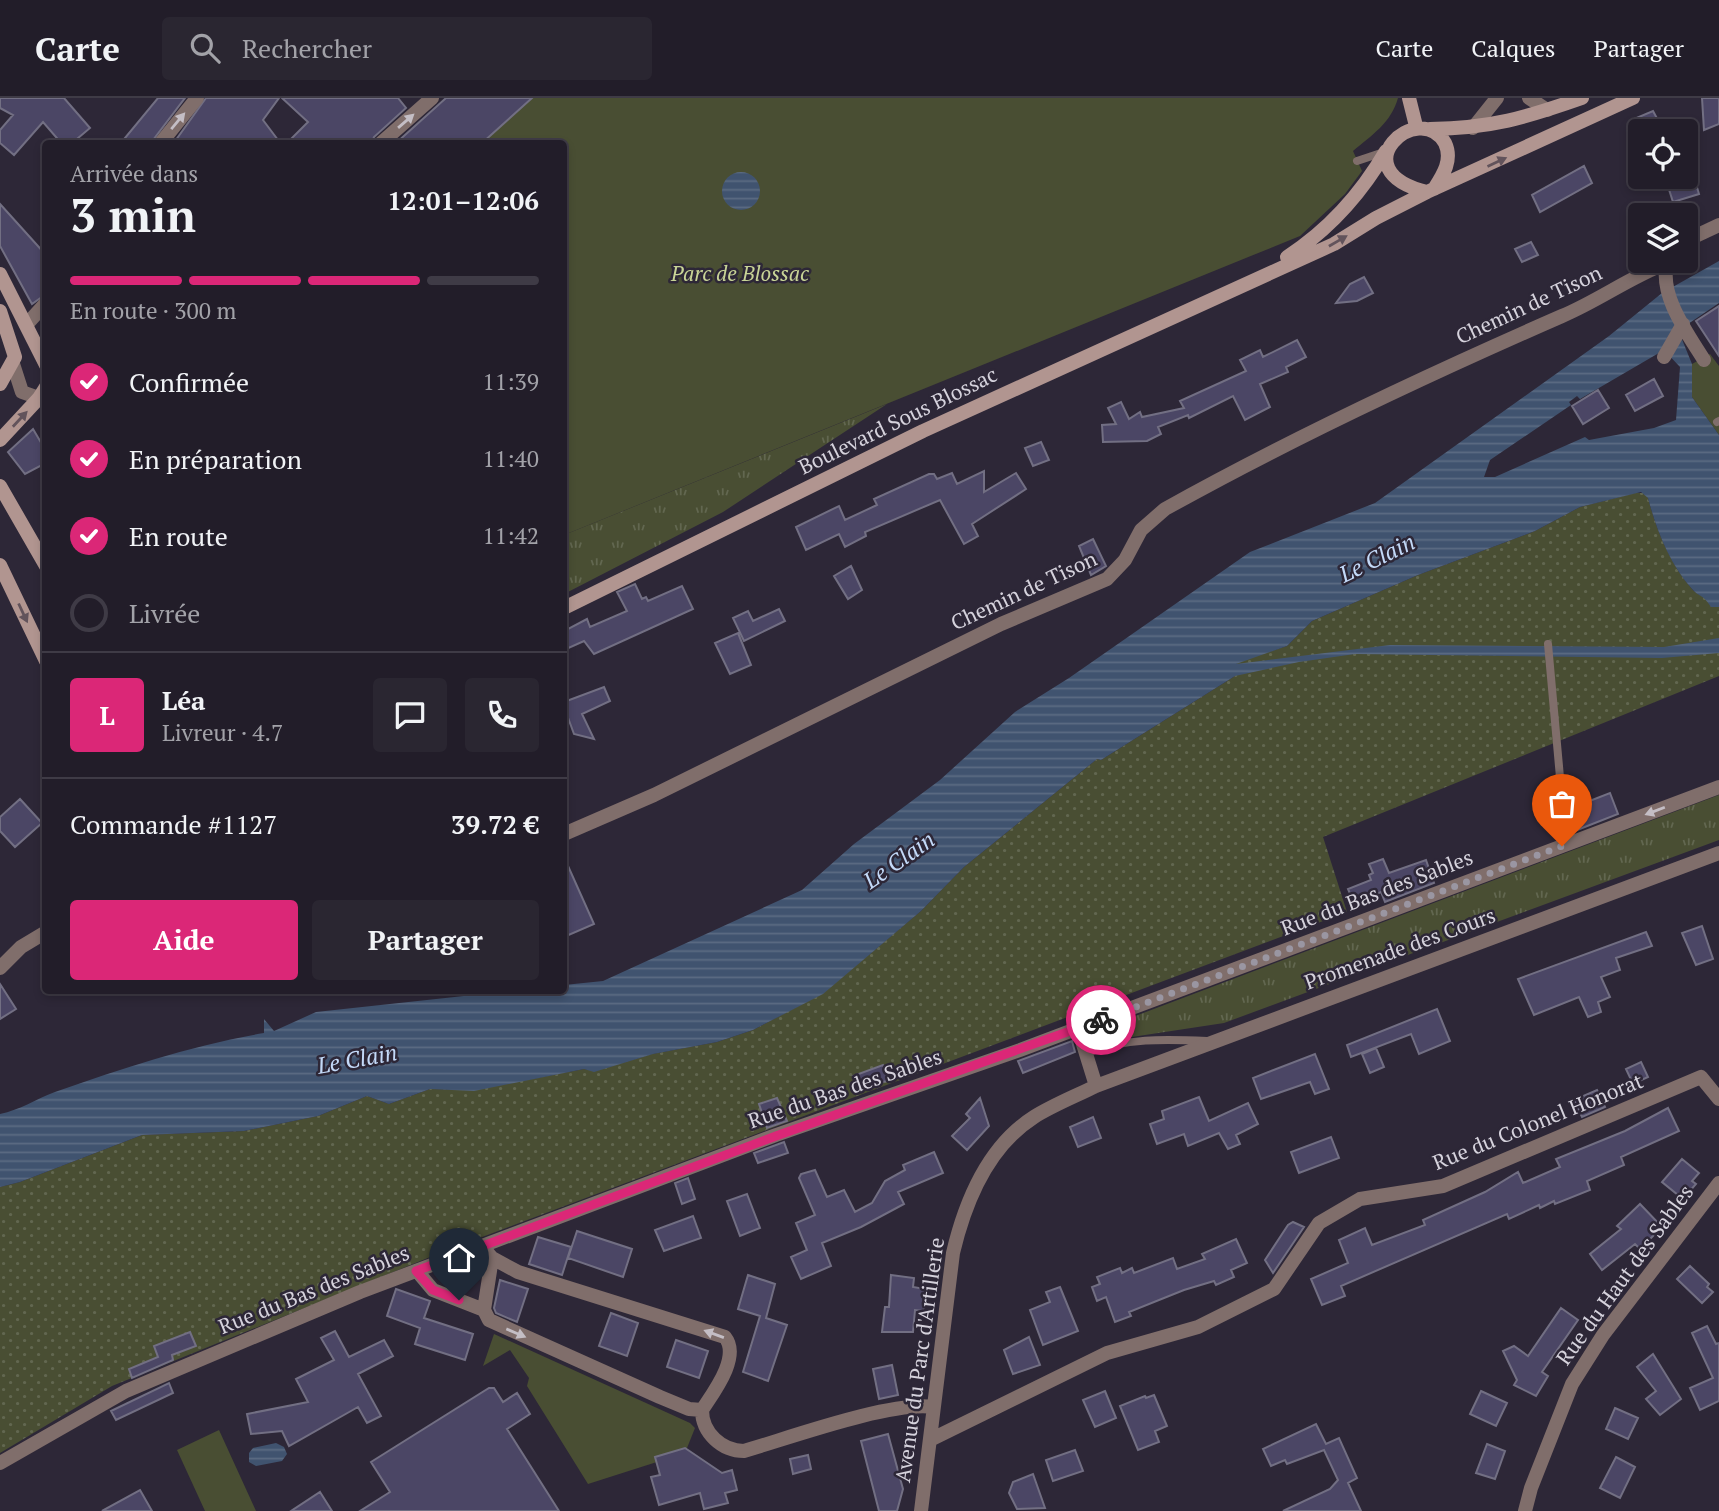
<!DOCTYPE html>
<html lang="fr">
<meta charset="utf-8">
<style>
:root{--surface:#221d29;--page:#2a2631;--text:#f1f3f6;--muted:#a2a2a8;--line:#3f3b46;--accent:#db2777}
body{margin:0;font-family:"PT Serif",serif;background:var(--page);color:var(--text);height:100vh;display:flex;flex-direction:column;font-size:26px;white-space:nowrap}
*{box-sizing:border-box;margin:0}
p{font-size:23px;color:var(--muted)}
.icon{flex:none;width:38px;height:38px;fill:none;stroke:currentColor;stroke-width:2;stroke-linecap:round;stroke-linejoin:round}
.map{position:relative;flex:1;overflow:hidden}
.details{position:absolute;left:42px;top:42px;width:525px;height:854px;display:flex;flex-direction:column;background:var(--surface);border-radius:7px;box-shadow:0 4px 10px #0003,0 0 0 2px var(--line)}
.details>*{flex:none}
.tools{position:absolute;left:1628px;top:21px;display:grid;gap:14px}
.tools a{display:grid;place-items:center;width:70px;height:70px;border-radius:7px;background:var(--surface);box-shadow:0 4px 10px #0003,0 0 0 2px var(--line);font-size:35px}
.pin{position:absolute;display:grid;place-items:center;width:60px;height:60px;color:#fff;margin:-72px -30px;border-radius:50% 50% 50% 0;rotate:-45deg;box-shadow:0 0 7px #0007}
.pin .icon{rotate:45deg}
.courier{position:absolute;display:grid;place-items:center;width:70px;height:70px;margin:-35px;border:5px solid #db2777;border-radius:50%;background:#fff;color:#222;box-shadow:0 2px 9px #0007}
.overview em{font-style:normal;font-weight:600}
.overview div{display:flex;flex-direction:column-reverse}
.overview{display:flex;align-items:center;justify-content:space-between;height:119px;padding:0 28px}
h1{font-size:46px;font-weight:600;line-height:52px}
.bar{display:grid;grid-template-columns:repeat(4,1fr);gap:10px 7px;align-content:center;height:84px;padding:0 28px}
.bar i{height:9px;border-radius:5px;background:var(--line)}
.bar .active{background:var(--accent)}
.bar p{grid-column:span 4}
.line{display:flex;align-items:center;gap:18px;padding:0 28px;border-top:2px solid var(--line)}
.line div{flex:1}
.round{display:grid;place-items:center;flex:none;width:74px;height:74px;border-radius:7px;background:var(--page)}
ol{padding:0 28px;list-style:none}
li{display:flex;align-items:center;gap:21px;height:77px}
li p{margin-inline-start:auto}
li .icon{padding:7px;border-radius:50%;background:var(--accent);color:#fff;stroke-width:4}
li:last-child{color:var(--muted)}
li i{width:38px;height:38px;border:4px solid var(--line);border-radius:50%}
.action{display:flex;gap:14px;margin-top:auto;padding:14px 28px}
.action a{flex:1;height:80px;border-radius:7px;background:var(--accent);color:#fff;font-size:28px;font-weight:600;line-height:80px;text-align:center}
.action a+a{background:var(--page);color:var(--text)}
header{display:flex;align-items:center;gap:42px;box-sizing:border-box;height:98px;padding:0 35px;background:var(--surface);border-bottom:2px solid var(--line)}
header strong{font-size:33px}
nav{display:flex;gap:38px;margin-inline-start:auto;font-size:24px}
.search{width:490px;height:63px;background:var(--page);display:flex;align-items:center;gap:18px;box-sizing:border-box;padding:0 24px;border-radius:7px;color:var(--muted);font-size:26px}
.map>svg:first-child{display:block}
.grass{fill:url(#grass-tufts)}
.park{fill:#494e33}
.garden{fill:url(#garden-dots)}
.water{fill:url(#water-rules);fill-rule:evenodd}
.building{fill:#4b4665;stroke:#726f83;stroke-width:2}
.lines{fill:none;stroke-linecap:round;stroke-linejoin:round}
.lane{stroke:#806e6b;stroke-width:8}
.street{stroke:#806e6b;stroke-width:14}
.secondary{stroke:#b19590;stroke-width:14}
.oneway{fill:#c4bec5}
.oneway2{fill:#62535b}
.done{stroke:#9a96a2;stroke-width:7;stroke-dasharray:0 12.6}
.route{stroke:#db2777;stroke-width:9}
.labels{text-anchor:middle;stroke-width:5;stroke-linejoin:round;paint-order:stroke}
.park-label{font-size:21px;font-style:italic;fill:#c8d496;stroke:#2d2737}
.street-label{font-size:21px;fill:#d5d2dc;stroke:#2d2737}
.water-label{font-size:23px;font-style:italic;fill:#c3d9f8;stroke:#2d2737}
</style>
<header>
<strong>Carte</strong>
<div class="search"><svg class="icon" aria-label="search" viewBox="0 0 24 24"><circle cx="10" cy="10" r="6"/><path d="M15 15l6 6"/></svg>Rechercher</div>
<nav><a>Carte</a><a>Calques</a><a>Partager</a></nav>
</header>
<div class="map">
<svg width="1719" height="1413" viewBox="0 0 1719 1413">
<defs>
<pattern id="grass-tufts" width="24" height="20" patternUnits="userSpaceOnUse" patternTransform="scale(1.75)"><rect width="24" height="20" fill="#494e33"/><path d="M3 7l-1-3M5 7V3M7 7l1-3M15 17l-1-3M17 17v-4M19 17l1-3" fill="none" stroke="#626750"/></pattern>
<pattern id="garden-dots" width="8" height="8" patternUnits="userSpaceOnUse" patternTransform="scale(1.75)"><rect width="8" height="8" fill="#494e33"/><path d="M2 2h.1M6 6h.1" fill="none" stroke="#626750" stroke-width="1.8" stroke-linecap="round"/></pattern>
<pattern id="water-rules" width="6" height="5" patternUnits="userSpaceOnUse" patternTransform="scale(1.75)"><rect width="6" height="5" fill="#40536f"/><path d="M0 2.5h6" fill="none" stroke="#5b6b83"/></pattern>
</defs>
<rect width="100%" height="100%" fill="#2d2737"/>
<path class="grass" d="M887,306L723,414L564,496V437Z
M1719,697V742L1224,925L1112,942H1104L1101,931Z"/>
<path class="park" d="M532,0H1398C1391,25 1372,37 1353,53L1362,73L1345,96L1300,138L564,437V46H481Z
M1710,256L1719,268V337L1692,299V266Z
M494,1236L690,1325L695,1330L685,1355L588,1386L527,1288L529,1280L510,1252L483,1268Z
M219,1332L256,1413H205L177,1352Z"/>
<path class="garden" d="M1635,395H1645L1648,400C1656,431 1670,466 1692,491C1699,499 1707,497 1711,509H1719V578L1323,739L1347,814L445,1153L112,1288L0,1355V1089L20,1084L142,1037L244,1033L318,1018L367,998L389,1006L430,991L474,992L584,971L595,973L652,956L717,944L753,932L823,895L921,813L964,769L1097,661L1101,662L1235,578L1237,564L1287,548L1312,523L1418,477L1535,433L1580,409Z"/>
<path class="water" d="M722 93a19 19 0 1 1 38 0a19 19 0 1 1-38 0Z
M1719,163V205L1688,226L1681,239L1692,266V299L1719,337V509H1711C1702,495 1700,500 1692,491C1670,467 1656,431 1648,400L1641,394L1580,409L1535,433L1418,477L1312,523L1287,548L1236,566L1390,547L1664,549L1719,540V555L1662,560L1355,556L1299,564L1235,578L1101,662L1097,661L964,769L921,813L823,896L753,932L717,944L653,956L594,974L584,971L474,993L430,991L389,1006L367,998L318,1018L244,1033L142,1037L20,1084L0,1089V1016C20,1012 36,1001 55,994C123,970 193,947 264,935V921L274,933L316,914L511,893L564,892V887L603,883L802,792L854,746L940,682L1015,614L1069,580L1250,454L1375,405L1609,238L1662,195ZM1664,252L1680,269L1676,322L1654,330L1589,342L1585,339L1495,379H1484L1490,362L1571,307L1569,304L1577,298L1580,301Z
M276,1345L284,1349L287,1356L282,1363L256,1368L249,1364V1355L253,1350Z"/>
<path class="building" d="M0,0H64L90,30L71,46H62L43,24L14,57L0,45V32L13,17L0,10Z
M158,0H185L150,46H120Z
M206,0H279L263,22L281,46H173Z
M282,0H398L406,10L374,39L371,46H286L308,24Z
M446,0H532L481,46H395Z
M1702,0H1719V26L1704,32Z
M1653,13L1660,26L1640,33L1634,21Z
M1584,68L1592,85L1540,114L1532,97Z
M1665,79H1694L1699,96L1673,104Z
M0,106L46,157V196L32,206L0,148Z
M1531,144L1538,157L1522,164L1515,151Z
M1364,179L1373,195L1357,203L1336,205L1350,186Z
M1719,208V258L1696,223Z
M1297,242L1306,259L1286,269L1288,274L1260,286L1270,309L1245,322L1233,298L1189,320L1188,317L1158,329L1161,336L1147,343L1103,344L1102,327L1116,326L1108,310L1121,304L1129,321L1140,314L1142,319L1184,310L1180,303L1246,273L1240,262L1260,252L1263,259Z
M1654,281L1663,298L1635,313L1626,297Z
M1598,292L1609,310L1583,326L1572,308Z
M33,331L46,353V365L25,376L8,354Z
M1041,344L1049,362L1033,368L1025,350Z
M984,373V394L1016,375L1026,391L972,426L978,438L964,446L940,402L865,434L866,438L845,449L839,436L806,452L796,429L839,408L845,422L877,407L874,401L929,376H934L937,381L952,375L957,386Z
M1093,441L1106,468L1091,477L1079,448Z
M851,468L862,492L848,501L834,478Z
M635,486L642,501L646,499L648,503L682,488L693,511L594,556L584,543L564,552V533L587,521L590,529L627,513L617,494Z
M779,511L785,523L744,543L733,520L748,513L753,523Z
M738,535L751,567L730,576L715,545Z
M604,589L610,603L582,616L594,641L574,636L567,617L564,619V604Z
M1610,695L1618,716L1577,732L1571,727L1569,711Z
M20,701L42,725L15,749L0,733V719Z
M564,759L594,826L564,839Z
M1383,761L1389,775L1426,762L1434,785L1385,804L1381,794L1354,805L1348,791L1371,782L1369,777L1373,775L1369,766Z
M1702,828L1713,861L1696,867L1682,835Z
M1646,834L1652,848L1616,860L1620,872L1601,879L1610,899L1598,904L1601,914L1588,919L1579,899L1534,917L1518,881Z
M0,886L16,911L0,921Z
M1437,911L1450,943L1419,956L1411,936L1351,959L1347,947Z
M1072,943L1075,954L1023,975L1018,963Z
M1376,950L1384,969L1370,975L1362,956Z
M1315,956L1329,991L1315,996L1310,984L1261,1001L1253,980Z
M1641,964L1648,979L1633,986L1626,971Z
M883,967L889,982L859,993L853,978Z
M1597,992L1605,1009L1582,1019L1574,1002Z
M1199,999L1209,1023L1248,1005L1258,1026L1236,1037L1240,1046L1228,1051L1219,1035L1188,1048L1184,1036L1157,1046L1150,1026L1164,1021L1162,1013Z
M777,1000L787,1023L767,1030L759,1006Z
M980,1000L989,1028L967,1052L952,1038L970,1020L966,1016Z
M1668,1010L1679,1033L1621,1059L1624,1067L1587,1083L1590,1092L1555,1106L1554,1103L1540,1110L1539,1107L1509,1121L1507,1116L1341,1188L1345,1198L1322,1207L1311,1181L1348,1165L1339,1142L1365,1130L1372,1147L1425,1127L1423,1122L1485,1094L1518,1074L1523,1085L1560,1069L1556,1061L1625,1033Z
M1093,1019L1101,1040L1078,1049L1070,1029Z
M1331,1039L1339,1060L1299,1075L1291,1054Z
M784,1044L788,1055L758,1065L754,1055Z
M934,1054L943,1075L898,1094L904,1106L861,1129L822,1145L831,1168L801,1181L791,1159L807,1152L796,1125L815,1117L799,1080L801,1076L815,1072L827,1099L844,1092L855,1114L872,1105L885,1083L905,1072L903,1067Z
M1682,1061L1699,1075L1692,1083L1696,1086L1683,1101L1662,1084Z
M688,1080L695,1101L682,1106L675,1085Z
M747,1096L760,1130L740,1138L727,1103Z
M1640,1106L1662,1129L1640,1151L1635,1146L1602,1172L1590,1156L1621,1131L1617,1128Z
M693,1118L701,1140L664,1153L655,1132Z
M1293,1124L1304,1129L1273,1175L1265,1162L1288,1127Z
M577,1133L632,1151L623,1179L568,1160Z
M538,1139L571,1149L562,1177L529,1166Z
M1236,1141L1247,1165L1231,1172L1234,1179L1216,1187L1214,1183L1184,1192L1129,1214L1131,1218L1115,1224L1106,1199L1097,1203L1092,1189L1100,1186L1097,1179L1120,1170L1122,1175L1132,1170L1134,1175L1173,1160L1177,1171L1205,1161L1202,1156Z
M1690,1168L1709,1186L1707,1189L1713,1194L1702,1205L1677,1181Z
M748,1177L775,1186L766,1220L787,1227L768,1283L743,1274L760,1218L738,1211Z
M891,1177L914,1180L913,1189L925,1191L924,1213L915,1212L913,1234H882L885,1209H889Z
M500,1182L528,1191L517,1224L496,1215L494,1210Z
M1060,1189L1078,1233L1043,1247L1030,1212L1050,1204L1046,1194Z
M396,1191L430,1203L424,1220L473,1236L465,1262L415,1246L420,1230L387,1218Z
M1561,1210L1578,1222L1542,1274L1548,1278L1536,1298L1514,1287L1517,1282L1503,1253L1514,1248L1528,1258Z
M611,1215L638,1225L627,1258L599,1248Z
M1707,1228L1716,1246L1719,1245V1303L1700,1312L1690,1290L1713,1280L1692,1235Z
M335,1233L349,1259L384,1242L393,1258L358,1276L381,1318L367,1325L358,1309L289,1348L282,1333L251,1336L247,1316L308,1304L296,1281L334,1262L321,1240Z
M190,1234L196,1248L172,1257L173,1262L132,1280L129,1271L158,1259L154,1248Z
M1029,1239L1040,1267L1013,1276L1004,1252Z
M676,1242L708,1253L699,1280L667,1269Z
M1653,1256L1681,1301L1660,1317L1646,1301L1656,1293L1637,1269Z
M892,1267L898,1297L879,1301L873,1271Z
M169,1285L173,1295L116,1322L111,1313Z
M489,1290H494L503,1304L517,1295L530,1316L507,1331L559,1413H360L390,1394L371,1364Z
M1105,1293L1116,1320L1095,1329L1083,1302Z
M1481,1293L1507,1305L1496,1328L1470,1316Z
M1154,1297L1167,1328L1155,1333L1159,1344L1138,1352L1120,1308L1145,1298L1146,1300Z
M1615,1310L1638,1320L1628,1341L1606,1331Z
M1316,1326L1326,1346L1339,1340L1357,1380L1348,1385L1361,1413H1283L1330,1391L1338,1382L1324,1352L1287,1366L1285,1362L1271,1368L1263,1351Z
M888,1336L903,1391L897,1413H879L861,1343Z
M1487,1346L1505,1353L1495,1381L1476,1375Z
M685,1350L722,1375L732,1372L737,1392L725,1395L728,1405L704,1411L700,1395L659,1407L651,1379L660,1377L655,1359Z
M1075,1352L1083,1373L1053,1383L1046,1362Z
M808,1357L811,1371L793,1376L790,1361Z
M1616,1359L1635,1369L1620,1400L1600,1390Z
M1033,1376L1045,1410L1017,1411L1009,1395L1013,1384Z
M140,1392L152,1413H102Z
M320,1394L332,1413H291Z"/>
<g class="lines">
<path class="lane" d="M1357,63L1384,54
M1717,324L1719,323
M1548,546L1566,746
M1086,955C1126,940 1164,941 1207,943"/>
<path class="street" d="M1529,0L1547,12
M1473,30L1497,0
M160,46L197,0
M380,46L432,0
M1685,143L1719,127
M1668,163C1657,195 1688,236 1704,262
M27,226L46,205
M1664,259L1683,226
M13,266L22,294L39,300L46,296
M564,736L654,697L1001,526L1107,481L1125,462L1141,432L1165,411C1294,339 1427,277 1562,218C1598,203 1630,179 1667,165
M0,870L21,849L46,834
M1078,930L1096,988
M482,1148L492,1160L518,1174L725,1239C741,1259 713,1295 702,1312C702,1335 722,1353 744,1353C789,1340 891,1303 933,1309
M492,1160L484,1212L489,1222L660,1299L689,1311L702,1312
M417,1173L433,1192L484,1212
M930,1342L1107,1255L1198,1229L1274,1191L1319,1125L1360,1101L1443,1088L1701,979L1719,1001
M0,1365L126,1293L360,1194L776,1037L1020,952L1719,689
M921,1413L953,1155C965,1104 987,1049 1034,1019C1053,1007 1076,998 1096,988L1719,755
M1525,1413L1531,1390L1572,1286L1603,1237L1719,1085"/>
<path class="secondary" d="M1409,0L1416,28
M1430,31C1492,30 1525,20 1582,0
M1434,91C1443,77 1453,62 1445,45C1419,0 1338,72 1427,94L1633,0
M1287,159C1330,131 1361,96 1386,53
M0,176L46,267
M0,213L15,259L0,286
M0,342L39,300L46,289
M0,388L46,468
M0,467L46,563
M564,510L923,333L1334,146L1376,120L1427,94"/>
</g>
<defs><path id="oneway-solid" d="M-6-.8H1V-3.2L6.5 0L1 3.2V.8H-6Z" transform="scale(1.75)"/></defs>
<g class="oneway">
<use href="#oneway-solid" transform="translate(178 23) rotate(-50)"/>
<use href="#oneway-solid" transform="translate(406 23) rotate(-41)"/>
<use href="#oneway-solid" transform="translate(1655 713) rotate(159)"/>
<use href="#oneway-solid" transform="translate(516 1235) rotate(23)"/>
<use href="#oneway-solid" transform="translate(714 1236) rotate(-160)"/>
</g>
<g class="oneway2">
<use href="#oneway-solid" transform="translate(1497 64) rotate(-25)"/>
<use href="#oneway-solid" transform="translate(1338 143) rotate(-30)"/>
<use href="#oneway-solid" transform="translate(20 321) rotate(-47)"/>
<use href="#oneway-solid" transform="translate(23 515) rotate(65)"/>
</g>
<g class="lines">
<path class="done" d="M1101,922L1562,748"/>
<path class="route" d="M459,1202L433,1192L416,1173L776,1038L1101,922"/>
</g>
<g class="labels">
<g class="park-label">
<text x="740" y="183">Parc de Blossac</text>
</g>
<g class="street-label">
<text transform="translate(1529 207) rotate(-25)" y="7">Chemin de Tison</text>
<text transform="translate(898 323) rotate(-26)" y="7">Boulevard Sous Blossac</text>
<text transform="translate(1024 493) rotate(-25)" y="7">Chemin de Tison</text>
<text transform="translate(1377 795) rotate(-21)" y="7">Rue du Bas des Sables</text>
<text transform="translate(1400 851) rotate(-20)" y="7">Promenade des Cours</text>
<text transform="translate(845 991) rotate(-19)" y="7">Rue du Bas des Sables</text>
<text transform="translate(1538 1024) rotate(-22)" y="7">Rue du Colonel Honorat</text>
<text transform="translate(1625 1177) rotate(-54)" y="7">Rue du Haut des Sables</text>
<text transform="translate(314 1192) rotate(-22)" y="7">Rue du Bas des Sables</text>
<text transform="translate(920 1262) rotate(-82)" y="7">Avenue du Parc d'Artillerie</text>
</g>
<g class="water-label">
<text transform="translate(1377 460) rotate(-26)" y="8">Le Clain</text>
<text transform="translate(899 762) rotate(-35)" y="8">Le Clain</text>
<text transform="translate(357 961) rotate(-10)" y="8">Le Clain</text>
</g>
</g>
</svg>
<div class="tools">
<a><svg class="icon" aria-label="locate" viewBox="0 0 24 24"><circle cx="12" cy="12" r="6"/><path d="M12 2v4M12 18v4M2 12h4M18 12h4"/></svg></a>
<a><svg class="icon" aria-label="layers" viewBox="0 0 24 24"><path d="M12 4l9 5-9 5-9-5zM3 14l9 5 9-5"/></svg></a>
</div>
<div class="pin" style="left:1562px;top:748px;background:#ea580c"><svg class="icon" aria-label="bag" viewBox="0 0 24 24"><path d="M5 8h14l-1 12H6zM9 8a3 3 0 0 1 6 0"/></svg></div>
<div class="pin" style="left:459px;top:1202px;background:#1f2937"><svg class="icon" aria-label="home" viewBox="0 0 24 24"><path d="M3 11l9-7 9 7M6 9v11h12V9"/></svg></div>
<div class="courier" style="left:1101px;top:922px"><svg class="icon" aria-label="bike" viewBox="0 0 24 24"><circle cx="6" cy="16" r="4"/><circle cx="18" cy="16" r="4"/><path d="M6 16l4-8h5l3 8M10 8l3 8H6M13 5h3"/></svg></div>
<section class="details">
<div class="overview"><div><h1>3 min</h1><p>Arrivée dans</p></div><em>12:01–12:06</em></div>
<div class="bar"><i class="active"></i><i class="active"></i><i class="active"></i><i></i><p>En route · 300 m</p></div>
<ol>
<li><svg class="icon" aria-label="check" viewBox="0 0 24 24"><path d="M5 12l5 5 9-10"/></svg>Confirmée<p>11:39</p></li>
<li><svg class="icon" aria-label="check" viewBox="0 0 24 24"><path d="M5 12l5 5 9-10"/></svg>En préparation<p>11:40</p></li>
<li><svg class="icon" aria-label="check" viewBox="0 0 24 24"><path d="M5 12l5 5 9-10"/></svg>En route<p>11:42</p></li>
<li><i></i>Livrée</li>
</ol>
<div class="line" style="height:126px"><b class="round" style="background:var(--accent);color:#fff">L</b><div><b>Léa</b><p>Livreur · 4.7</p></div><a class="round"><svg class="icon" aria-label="chat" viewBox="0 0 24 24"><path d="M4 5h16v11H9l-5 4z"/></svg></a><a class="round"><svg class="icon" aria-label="phone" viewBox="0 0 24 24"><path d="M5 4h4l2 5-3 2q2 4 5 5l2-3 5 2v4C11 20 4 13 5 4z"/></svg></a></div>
<div class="line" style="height:91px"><div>Commande #1127</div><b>39.72 €</b></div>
<div class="action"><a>Aide</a><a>Partager</a></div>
</section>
</div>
